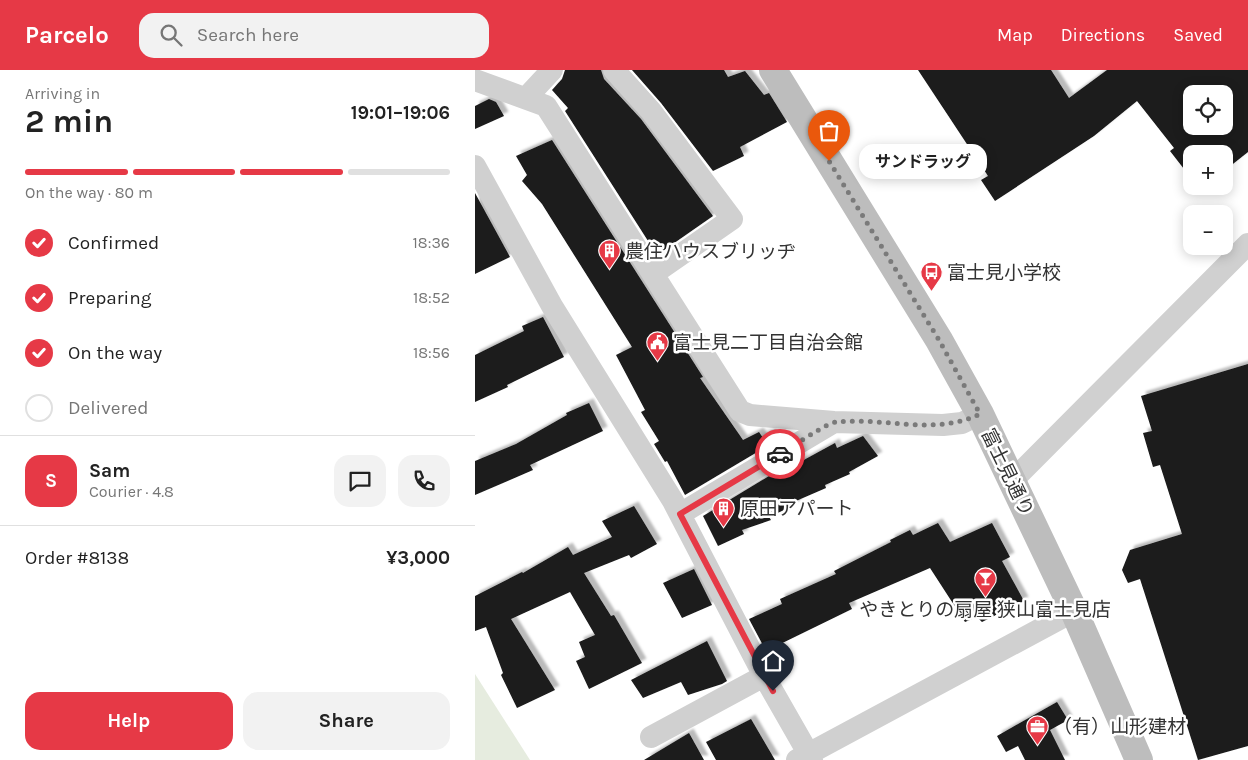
<!DOCTYPE html>
<meta charset="utf-8">
<style>
:root{--surface:#fff;--page:#f2f2f2;--text:#222;--muted:#767676;--line:#e0e0e0;--accent:#e63946}
body{margin:0;font-family:Karla,"Noto Sans JP",sans-serif;background:var(--page);color:var(--text);height:100vh;display:flex;flex-direction:column;font-size:19px;white-space:nowrap}
*{box-sizing:border-box;margin:0}
p{font-size:16px;color:var(--muted)}
.icon{flex:none;width:28px;height:28px;fill:none;stroke:currentColor;stroke-width:2;stroke-linecap:round;stroke-linejoin:round}
.map{position:relative;flex:1;overflow:hidden}
.panel{display:flex;flex-direction:column;background:var(--surface);width:475px}
.panel>*{flex:none}
.fabs{position:absolute;left:708px;top:15px;display:grid;gap:10px}
.fabs a{display:grid;place-items:center;width:50px;height:50px;border-radius:10px;background:var(--surface);box-shadow:0 2px 12px #0003;font-size:25px}
.pin{position:absolute;display:grid;place-items:center;width:42px;height:42px;color:#fff;margin:-51px -21px;border-radius:50% 50% 50% 0;rotate:-45deg;box-shadow:0 0 5px #0007}
.pin .icon{rotate:45deg}
.courier{position:absolute;display:grid;place-items:center;width:50px;height:50px;margin:-25px;border:4px solid #e63946;border-radius:50%;background:#fff;color:#222;box-shadow:0 1px 6px #0007}
.bubble{position:absolute;height:35px;border-radius:15px;background:var(--surface);box-shadow:0 2px 12px #0003;font-size:16px;font-weight:700;line-height:35px;text-align:center}
.overview em{font-style:normal;font-weight:700}
.overview div{display:flex;flex-direction:column-reverse}
.overview{display:flex;align-items:center;justify-content:space-between;height:85px;padding:0 25px}
h1{font-size:32px;font-weight:700;line-height:38px}
.bar{display:grid;grid-template-columns:repeat(4,1fr);gap:8px 5px;align-content:center;height:60px;padding:0 25px}
.bar i{height:6px;border-radius:4px;background:var(--line)}
.bar .on{background:var(--accent)}
.bar p{grid-column:span 4}
.line{display:flex;align-items:center;gap:12px;padding:0 25px;border-top:1px solid var(--line)}
.line div{flex:1}
.round{display:grid;place-items:center;flex:none;width:52px;height:52px;border-radius:15px;background:var(--page)}
ol{padding:0 25px;list-style:none}
li{display:flex;align-items:center;gap:15px;height:55px}
li p{margin-inline-start:auto}
li .icon{padding:5px;border-radius:50%;background:var(--accent);color:#fff;stroke-width:4}
li:last-child{color:var(--muted)}
li i{width:28px;height:28px;border:2px solid var(--line);border-radius:50%}
.action{display:flex;gap:10px;margin-top:auto;padding:10px 25px}
.action a{flex:1;height:58px;border-radius:15px;background:var(--accent);color:#fff;font-size:20px;font-weight:700;line-height:58px;text-align:center}
.action a+a{background:var(--page);color:var(--text)}
header{display:flex;align-items:center;gap:30px;box-sizing:border-box;height:70px;padding:0 25px;background:var(--accent);color:#fff}
header strong{font-size:24px}
nav{display:flex;gap:28px;margin-inline-start:auto;font-size:18px}
.search{width:350px;height:45px;background:var(--page);display:flex;align-items:center;gap:12px;box-sizing:border-box;padding:0 18px;border-radius:15px;color:var(--muted);font-size:19px}
main{display:flex;flex:1;min-height:0}
.map>svg:first-child{display:block}
.green{fill:#e6ecdf}
.building{fill:#1a1a1a;fill-rule:evenodd;filter:url(#shadow)}
.lines{fill:none;stroke-linecap:round;stroke-linejoin:round}
.street{stroke:#d0d0d0;stroke-width:22}
.secondary{stroke:#bdbdbd;stroke-width:28}
.done{stroke:#7a7a7a;stroke-width:5;stroke-dasharray:0 9}
.route{stroke:#e63946;stroke-width:6}
.labels{text-anchor:middle;stroke-width:5;stroke-linejoin:round;paint-order:stroke}
.poi-label{font-size:19px;fill:#333;stroke:#fff;text-anchor:start}
.street-label{font-size:19px;fill:#333;stroke:#fff}
</style>
<header>
<strong>Parcelo</strong>
<div class="search"><svg class="icon" aria-label="search" viewBox="0 0 24 24"><circle cx="10" cy="10" r="6"/><path d="M15 15l6 6"/></svg>Search here</div>
<nav><a>Map</a><a>Directions</a><a>Saved</a></nav>
</header>
<main>
<section class="panel">
<div class="overview"><div><h1>2 min</h1><p>Arriving in</p></div><em>19:01–19:06</em></div>
<div class="bar"><i class="on"></i><i class="on"></i><i class="on"></i><i></i><p>On the way · 80 m</p></div>
<ol>
<li><svg class="icon" aria-label="check" viewBox="0 0 24 24"><path d="M5 12l5 5 9-10"/></svg>Confirmed<p>18:36</p></li>
<li><svg class="icon" aria-label="check" viewBox="0 0 24 24"><path d="M5 12l5 5 9-10"/></svg>Preparing<p>18:52</p></li>
<li><svg class="icon" aria-label="check" viewBox="0 0 24 24"><path d="M5 12l5 5 9-10"/></svg>On the way<p>18:56</p></li>
<li><i></i>Delivered</li>
</ol>
<div class="line" style="height:90px"><b class="round" style="background:var(--accent);color:#fff">S</b><div><b>Sam</b><p>Courier · 4.8</p></div><a class="round"><svg class="icon" aria-label="chat" viewBox="0 0 24 24"><path d="M4 5h16v11H9l-5 4z"/></svg></a><a class="round"><svg class="icon" aria-label="phone" viewBox="0 0 24 24"><path d="M5 4h4l2 5-3 2q2 4 5 5l2-3 5 2v4C11 20 4 13 5 4z"/></svg></a></div>
<div class="line" style="height:65px"><div>Order #8138</div><b>¥3,000</b></div>
<div class="action"><a>Help</a><a>Share</a></div>
</section>
<div class="map">
<svg width="773" height="690" viewBox="0 0 773 690">
<defs>
<filter id="shadow"><feDropShadow dx="4.5" dy="-4.5" stdDeviation="1" flood-color="#0004"/></filter>
</defs>
<rect width="100%" height="100%" fill="#fff"/>
<path class="green" d="M0,604L55,690H0Z"/>
<path class="building" d="M90,0H126L129,9L166,49L238,146L182,185L90,41L93,38L77,20L87,9Z
M157,0H249L253,7L270,1L289,25L294,23L312,52L265,77L269,86L238,101L186,33Z
M443,0H576L594,28L632,0H773V82L749,101V84H716V108L695,81L699,78L662,31L619,66L520,131L506,110L513,106ZM716,24H749V56H716Z
M14,29L21,32L29,46L0,59V36Z
M77,70L228,307L225,308L268,370L284,362L288,368L296,363L301,371L210,425L192,391L190,392L179,374L184,371L166,342L170,340L141,285L157,277L67,134L47,111L52,105L41,86Z
M0,123L35,187L0,204Z
M68,247L89,287L32,315L33,317L0,332V285L49,261L47,256Z
M773,294V676L723,690L665,509L653,513L647,500L655,480L707,464L685,395L678,397L668,363L677,361L666,326Z
M114,333L128,361L55,395L58,400L0,425V391L41,374L92,345L91,343Z
M388,366L403,386L374,402L375,404L350,415L351,418L321,431L322,434L294,447L296,450L267,460L269,464L243,476L228,446L314,394L316,397L360,373L362,378Z
M159,436L182,474L156,488L154,485L109,503L136,546L139,545L167,593L114,619L101,591L110,587L104,572L120,565L95,522L36,549L80,620L42,638L26,605L28,603L11,557L0,561V526L47,502L48,503L93,477L98,485L137,467L127,451Z
M463,453L475,472L517,453L535,487L527,491L549,531L507,552L502,547L490,552L455,498L374,533L377,539L291,581L274,549L307,534L305,529L361,504L359,501L416,472L415,470L435,460L438,465Z
M219,499L237,535L207,548L188,513Z
M232,571L252,611L247,614L213,625L206,612L168,628L156,610Z
M582,632L593,650L575,660L590,690H550L543,676L531,682L522,666Z
M276,649L300,690H241L231,672Z
M214,663L229,690H169Z"/>
<g class="lines">
<path class="street" d="M139,0L176,41L257,149L178,204
M0,10L71,36L265,341L275,345L359,352L468,355L487,353L505,344
M51,28L77,0
M0,96L77,236L198,431L289,606L337,690
M538,410L773,174
M205,444L359,352
M176,667L289,606
M322,690L599,541"/>
<path class="secondary" d="M298,0L464,270L505,344L599,541L664,690"/>
</g>
<g class="lines">
<path class="done" d="M305,384C316,378 351,353 361,352C410,347 459,366 505,344L464,270L354,91"/>
<path class="route" d="M298,621L205,444L305,384"/>
</g>
<defs>
<symbol id="building-pin" viewBox="-11 -11 22 30"><path d="M0 17L-7.5 6A9.5 9.5 0 1 1 7.5 6Z" fill="#e63946" stroke="#fff"/><path d="M-4-6H4V6H1V3H-1V6H-4ZM-2.5-4.3h1.7v1.8h-1.7ZM.8-4.3h1.7v1.8H.8ZM-2.5-1h1.7V.8h-1.7ZM.8-1h1.7V.8H.8Z" fill="#fff"/></symbol>
<symbol id="bus-pin" viewBox="-11 -11 22 30"><path d="M0 17L-7.5 6A9.5 9.5 0 1 1 7.5 6Z" fill="#e63946" stroke="#fff"/><path d="M-5-6H5V4H4V6H2V4H-2V6H-4V4H-5ZM-3.5-4V0h7V-4ZM-3.5 1.2v1.5H-2V1.2ZM2 1.2v1.5H3.5V1.2Z" fill="#fff"/></symbol>
<symbol id="civic-pin" viewBox="-11 -11 22 30"><path d="M0 17L-7.5 6A9.5 9.5 0 1 1 7.5 6Z" fill="#e63946" stroke="#fff"/><path d="M-.6-6.5H3V-4.5H.6V-3L4-1V1h2V6H-6V1h2V-1L-.6-3ZM-1.2 2.5V6h2.4V2.5Z" fill="#fff"/></symbol>
<symbol id="bar-pin" viewBox="-11 -11 22 30"><path d="M0 17L-7.5 6A9.5 9.5 0 1 1 7.5 6Z" fill="#e63946" stroke="#fff"/><path d="M-6-5H6L.8 .8V4.5H3.5V6h-7V4.5H-.8V.8Z" fill="#fff"/></symbol>
<symbol id="office-pin" viewBox="-11 -11 22 30"><path d="M0 17L-7.5 6A9.5 9.5 0 1 1 7.5 6Z" fill="#e63946" stroke="#fff"/><path d="M-6-3h4V-5.5h4V-3h4V5H-6ZM-1-4.5V-3h2v-1.5ZM-6 0V1H6V0Z" fill="#fff"/></symbol>
</defs>
<g fill-rule="evenodd">
<use href="#building-pin" x="122" y="168" width="25" height="34"/>
<use href="#bus-pin" x="444" y="190" width="25" height="34"/>
<use href="#civic-pin" x="170" y="260" width="25" height="34"/>
<use href="#building-pin" x="236" y="426" width="25" height="34"/>
<use href="#bar-pin" x="498" y="496" width="25" height="34"/>
<use href="#office-pin" x="550" y="644" width="25" height="34"/>
</g>
<g class="labels">
<g class="poi-label">
<text x="150" y="188">農住ハウスブリッヂ</text>
<text x="472" y="209">富士見小学校</text>
<text x="198" y="279">富士見二丁目自治会館</text>
<text x="265" y="445">原田アパート</text>
<text x="510" y="546" text-anchor="middle">やきとりの扇屋 狭山富士見店</text>
<text x="578" y="663">（有）山形建材</text>
</g>
<g class="street-label">
<text transform="translate(533 402) rotate(64)" y="7">富士見通り</text>
</g>
</g>
</svg>
<div class="fabs">
<a><svg class="icon" aria-label="locate" viewBox="0 0 24 24"><circle cx="12" cy="12" r="6"/><path d="M12 2v4M12 18v4M2 12h4M18 12h4"/></svg></a>
<a>+</a>
<a>−</a>
</div>
<div class="pin" style="left:354px;top:91px;background:#ea580c"><svg class="icon" aria-label="bag" viewBox="0 0 24 24"><path d="M5 8h14l-1 12H6zM9 8a3 3 0 0 1 6 0"/></svg></div>
<div class="pin" style="left:298px;top:621px;background:#1f2937"><svg class="icon" aria-label="home" viewBox="0 0 24 24"><path d="M3 11l9-7 9 7M6 9v11h12V9"/></svg></div>
<div class="courier" style="left:305px;top:384px"><svg class="icon" aria-label="car" viewBox="0 0 24 24"><path d="M5 17H2v-5l4-1 3-4h7l3 4 3 1v5h-3M9 17h6M6 11h13"/><circle cx="7" cy="17" r="2"/><circle cx="17" cy="17" r="2"/></svg></div>
<div class="bubble" style="left:384px;top:74px;width:128px">サンドラッグ</div>
</div>
</main>
